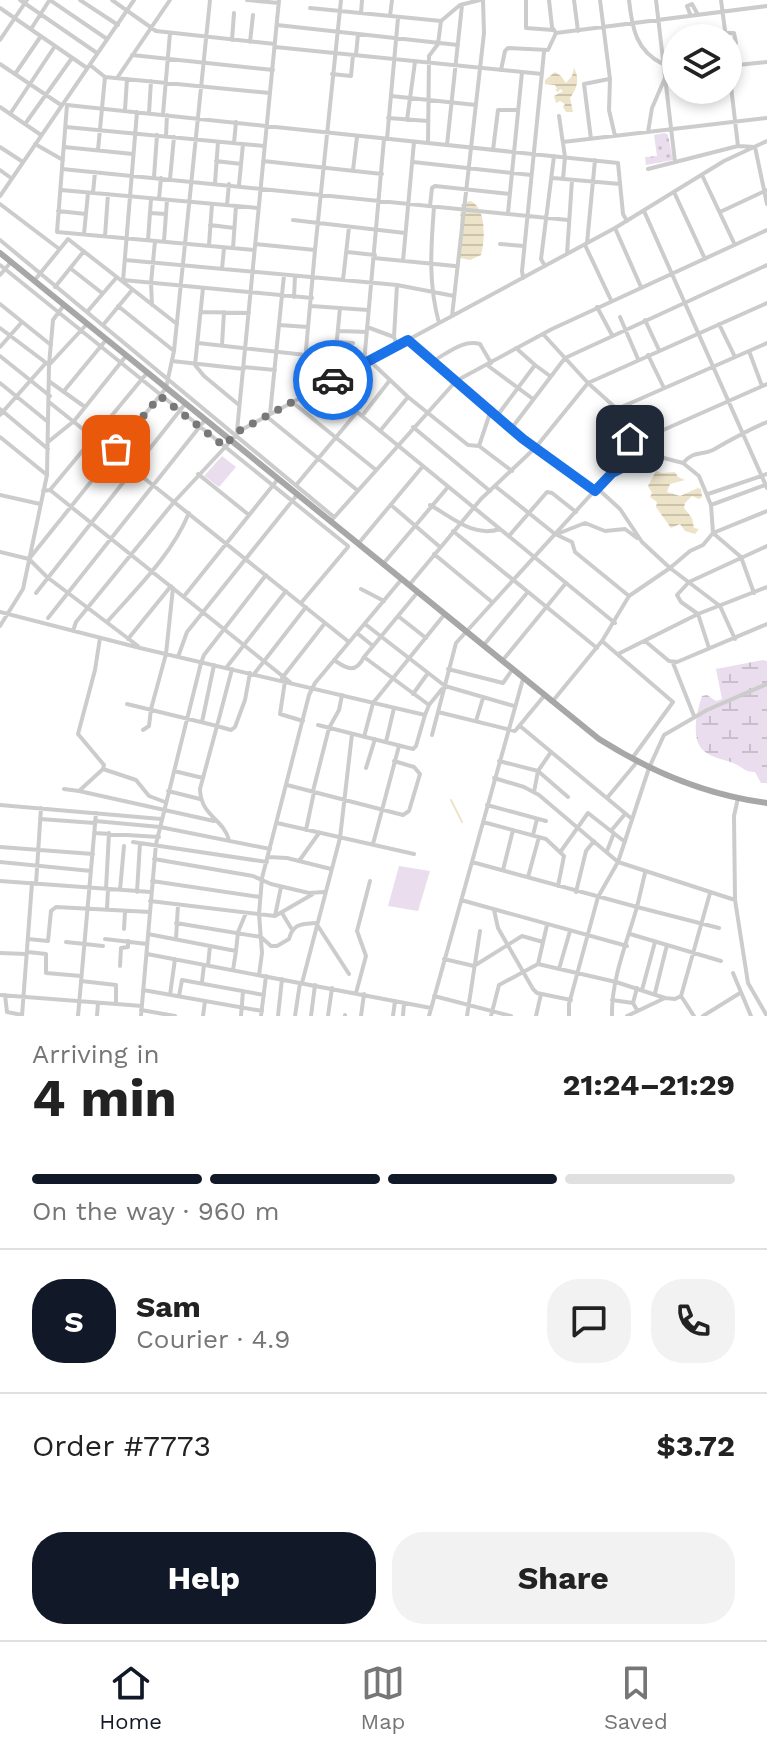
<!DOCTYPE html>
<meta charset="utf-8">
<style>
:root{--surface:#fff;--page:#f2f2f2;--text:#222;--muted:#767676;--line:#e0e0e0;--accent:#111827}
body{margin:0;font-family:"Work Sans",sans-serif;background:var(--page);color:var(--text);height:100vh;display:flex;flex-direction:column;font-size:30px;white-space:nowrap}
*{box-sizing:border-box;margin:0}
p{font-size:26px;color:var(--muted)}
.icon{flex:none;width:44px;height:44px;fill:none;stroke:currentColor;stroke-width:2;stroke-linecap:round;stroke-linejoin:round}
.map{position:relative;height:1016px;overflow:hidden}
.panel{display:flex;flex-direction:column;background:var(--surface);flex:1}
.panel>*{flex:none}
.fabs{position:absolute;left:662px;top:24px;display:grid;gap:16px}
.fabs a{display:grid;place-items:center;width:80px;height:80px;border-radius:50%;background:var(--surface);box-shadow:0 4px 12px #0003;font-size:40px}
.pin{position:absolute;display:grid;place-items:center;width:68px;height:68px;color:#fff;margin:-34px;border-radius:16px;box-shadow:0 4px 12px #0006}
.courier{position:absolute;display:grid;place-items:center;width:80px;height:80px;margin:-40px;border:6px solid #1a73e8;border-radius:50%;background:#fff;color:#222;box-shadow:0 2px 10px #0007}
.summary em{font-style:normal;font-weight:700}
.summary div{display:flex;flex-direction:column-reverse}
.summary{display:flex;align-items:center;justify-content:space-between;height:136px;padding:0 32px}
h1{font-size:52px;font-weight:700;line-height:60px}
.bar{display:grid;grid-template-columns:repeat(4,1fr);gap:12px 8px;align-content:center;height:96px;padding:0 32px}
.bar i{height:10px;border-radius:6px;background:var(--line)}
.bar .on{background:var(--accent)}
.bar p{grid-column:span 4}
.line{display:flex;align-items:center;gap:20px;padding:0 32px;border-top:2px solid var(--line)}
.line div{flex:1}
.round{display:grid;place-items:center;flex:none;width:84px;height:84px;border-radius:32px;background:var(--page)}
.cta{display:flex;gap:16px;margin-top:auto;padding:16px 32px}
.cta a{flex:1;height:92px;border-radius:32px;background:var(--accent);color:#fff;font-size:32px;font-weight:700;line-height:92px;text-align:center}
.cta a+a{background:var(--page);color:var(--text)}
.menu{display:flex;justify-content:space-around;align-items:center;height:112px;border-top:2px solid var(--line);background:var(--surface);font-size:22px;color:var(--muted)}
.menu a{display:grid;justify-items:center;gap:4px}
.menu .on{color:var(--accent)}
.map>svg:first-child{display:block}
.grass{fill:url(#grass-dots)}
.wetland{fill:url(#wetland-marsh)}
.pitch{fill:#eadded}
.water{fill:url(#water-rules)}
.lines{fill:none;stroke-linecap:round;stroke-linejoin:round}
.stream{stroke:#ede3c9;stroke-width:2}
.minor{stroke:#ccc;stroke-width:4}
.major{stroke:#a7a7a7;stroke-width:6}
.done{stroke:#787878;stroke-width:8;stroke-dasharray:0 14.4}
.route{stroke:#1a73e8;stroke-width:10}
</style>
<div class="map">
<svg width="767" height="1016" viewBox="0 0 767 1016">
<defs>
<pattern id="grass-dots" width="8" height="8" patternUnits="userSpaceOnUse" patternTransform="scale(2)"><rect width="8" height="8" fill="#eadded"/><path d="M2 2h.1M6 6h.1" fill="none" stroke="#c9becc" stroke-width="1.8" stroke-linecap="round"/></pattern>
<pattern id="wetland-marsh" width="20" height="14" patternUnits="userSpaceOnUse" patternTransform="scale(2)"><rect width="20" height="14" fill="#eadded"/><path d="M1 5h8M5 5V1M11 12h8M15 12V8" fill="none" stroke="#c9becc"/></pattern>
<pattern id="water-rules" width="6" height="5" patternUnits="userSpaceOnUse" patternTransform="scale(2)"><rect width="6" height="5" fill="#ede3c9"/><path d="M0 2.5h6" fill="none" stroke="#ccc3ad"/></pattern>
</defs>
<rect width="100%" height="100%" fill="#fff"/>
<path class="grass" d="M665,133L668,135L673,160L646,165L645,157L657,156L654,135Z"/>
<path class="wetland" d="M763,660L767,661V783H761L755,772C744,772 743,767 733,763C723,759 712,758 704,751C690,740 697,710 702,696L707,695L716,701L722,699L716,669Z"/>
<path class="pitch" d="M222,456L236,467L219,487L204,476Z
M399,866L430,871L418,911L388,906Z"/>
<path class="water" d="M574,68C580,79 577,89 570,98L573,112H566L563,107L565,104L560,101L556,103L554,96L563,91L560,89L558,92L555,90L557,89L555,85L545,84V80L555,72L561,76L566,83L572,76Z
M470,201C487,207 485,241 481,255L470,260L460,258C461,244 459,214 462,204Z
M656,471L662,473L675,472L678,477L685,480L670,484L667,492L680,496L698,488L701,489L702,497L699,499L692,496L685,503L684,508L692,518L694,528L699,529L695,534L685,531L680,524L671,528L656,507L657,502L650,497L652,493L648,486Z"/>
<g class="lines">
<path class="stream" d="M451,800L462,822"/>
<path class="minor" d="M20,0L97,53
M50,0L107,39
M80,0L118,25
M112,0L156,31L275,44
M247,0L279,3
M526,0V28L553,30
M549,0L552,27L556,33L767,6
M574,0L578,31
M600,0L610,79L609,110L615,136
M629,0C632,28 636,51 663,64
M656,0L675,162
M721,0L726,38
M0,8L87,68
M310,8L441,21
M361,13L362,0
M690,14L687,6L692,4L697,13
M390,16L392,0
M277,25L458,45
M31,29L49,1
M725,33H734L736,43L728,44
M0,40L27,0
M232,40L234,13
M250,42L253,15
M275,47L542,74
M132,55L273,70
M356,55L358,34
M728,61L738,146
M0,64L61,105
M90,65L105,77L270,93
M728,66L767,62
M501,70L505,51L508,48L548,50L556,33
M15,74L41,36
M332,74L351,76L353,55
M665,75L676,73
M117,78L170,0
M391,96L476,105
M0,107L41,135
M125,110L127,79
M149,113L151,81
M10,114L55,46
M163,114L170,33
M559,116L565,157L563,179
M388,118L428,121
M407,120L415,62
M25,124L72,58
M66,127L264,146
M648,132L652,108L665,78
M166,136L167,115
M387,139L398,18
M591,139L584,84L609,79
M563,142L767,118
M234,143L236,122
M428,143L429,56L438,44L441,21L460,5L480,0
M35,144L63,160
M447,145L462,5
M0,147L23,162
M64,147L133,154
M98,150L105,77
M493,150L498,110H518
M216,161L241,164
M263,161L382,174
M413,162L531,175
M62,169L568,220
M648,169L738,146L755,147L767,204
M0,170L11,178
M353,170L357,137
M702,175L735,245
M154,177L157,135
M553,178L620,184
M170,179L174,137
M215,183L218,142
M239,185L243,144
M61,190L258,208
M674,192L705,259
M93,193L95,172
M0,196L134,0
M159,199L161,178
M0,204L58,248
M227,205L229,184
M430,206L432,188L435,186L510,194
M434,207C431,247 428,283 439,323
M58,211L86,214
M644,211L767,488
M720,212L767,190
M150,213L166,214
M508,213L522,72
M293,220L405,233
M210,225L234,228
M615,228L641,287
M84,234L88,193
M105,236L108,194
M0,240L334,517
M148,240L151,199
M164,241L167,200
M587,243L595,160
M255,244L315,250
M500,244L524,246
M209,245L212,204
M585,245L611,300
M233,248L236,206
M254,250L57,232L67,105L618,163L623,214L627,221
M347,252L375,255
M567,254L572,180
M374,258L455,266
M125,260L397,285L454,296
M403,261L414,142
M0,265L348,546
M545,266L541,259L554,156
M70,268L102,293
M222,269L224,248
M0,275L11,262
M523,278L522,271L544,52
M123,280L312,298
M343,280L349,227
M34,281L68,239L177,324
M123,281L137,112
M397,285L394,337L397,345
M55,287L84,251
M203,288L195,365L204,376L239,405
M294,297L295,276
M0,304L51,345
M152,305L151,283L155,241
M118,306L174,351
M311,306L368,310
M597,307L612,335
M87,312L117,277
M201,312L249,313
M452,316L484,33L483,0
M620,317L638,359
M645,320L659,350
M719,324L735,357
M103,325L132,290
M279,325L308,327
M367,327L394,337
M0,328L49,365L87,324
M339,331L367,332
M543,334L588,383L617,409L656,456L683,463L699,476L711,505L713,533L703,545L690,551L670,568L629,596L602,641L552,702
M408,340L523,439L595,491
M338,342L353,343
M198,343L306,355
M222,345L224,312
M0,347L22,322
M749,351L762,386
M648,355L664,388
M0,356L50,396
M172,361L244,369
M370,361L408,397L380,431
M433,361C448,353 463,339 480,344L491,363
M364,363L384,139
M487,365L533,399
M535,365L550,376
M244,367L275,370
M333,380L340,308
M50,382L85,407
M0,383L48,422
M324,385L615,623
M64,391L106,340
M306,393L304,372L315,250L341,0
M408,397L468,445L479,446L512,471
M49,402L174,502L76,622L73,631
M292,402L376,470
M0,409L48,449
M617,409L767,343
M270,414L284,275
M0,415L45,364
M266,416L357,490
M362,416L390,380
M497,416L535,365L516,348
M413,427L490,491
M511,429L565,358L767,265
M237,431L279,0
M0,437L47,475
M48,442L74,421L126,356
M479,446L491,410
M683,463C694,450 701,456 713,450C732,439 746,431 767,422
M198,474L249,515
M297,484L357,412
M495,486L555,534L572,542L575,552L629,596
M597,488L620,509L642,542L670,568L720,606L735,639
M50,490L290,682
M43,491L50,490L147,373
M708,494L767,474
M0,495L40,504
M391,505L440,547
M430,505C452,517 473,538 500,529
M711,505L765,485
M330,522L456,381L552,329L767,230
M453,531L597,648
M557,534L585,523L605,531L625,529L637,538
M509,536L547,492L552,493L576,512
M358,544L423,466
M0,552L29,559L47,577L138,646
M434,554L492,602
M29,559L166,388L174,351L210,0
M383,564L448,487
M410,584L481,499L536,447L588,383L767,303
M361,589L384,601
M36,593L185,404
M754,593L741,557L713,533L767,511
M185,595L278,479
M301,603L348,547
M0,612L140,648L425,715L429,705L442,689
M398,616L426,638
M48,618L205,420
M107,622C137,588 171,556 189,513
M365,624L445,686L514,706
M0,626L23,589L47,475L49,365L53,320L64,305
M357,633L373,646
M128,639L171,586
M602,641L673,702L633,757
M645,641L669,661L677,662L767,624
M349,642L174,502L241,430L615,228L724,161L767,141
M483,646L527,593
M709,648L698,614L681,602L677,595L689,582L767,546
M620,653L698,614L767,587
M178,657L187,632L297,495
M364,657L429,705
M334,660C348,670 356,673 364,657L417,593
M503,660L566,583
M673,663L694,716
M226,668L286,591
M448,669L503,683L512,670
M254,674L306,607
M282,678L325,623
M285,681L280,714L303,721
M413,694L428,673
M127,704L217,726L232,669
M438,712L515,731L544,696
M476,721L483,698
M202,722L214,665
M318,725L413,749L416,746L425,715
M520,726L632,819
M143,730L149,726L151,709L166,654L173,588
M432,735L456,643L606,478L622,468L630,439L661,431L767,384
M364,737L373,703L444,615
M386,742L394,708
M499,761L538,771L568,797
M366,768L375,739
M103,769L136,780L149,796L165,802
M174,771L203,778
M494,778L524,787L539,795L618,862L735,900
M287,785L403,815L409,811L420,774L414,767L394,761
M64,789L79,791L103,769L104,765L78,734L95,670L100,638
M79,791L214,821
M168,791L200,799
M313,791L329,728L339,710L342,695
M534,792L538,771L551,752
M607,798L637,762
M738,798L734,816L735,900L748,983L767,1016
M0,805L161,819
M487,805L546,821
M40,819L95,823
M95,821L160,827L270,849
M483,822L546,839L564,856L558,886
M277,823L414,854
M306,830L314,792
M611,831L625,814
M94,833L159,837
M533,835L537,819
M229,840C223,818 201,817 200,789L217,726L231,730L235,727L245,700L250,673
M133,842L267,862
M373,844L399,746
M0,847L93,854
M561,851L588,813L625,842
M607,851L614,833
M268,857L287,858L331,869
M154,859L253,876L271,884L309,893L324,892
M299,861L319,833
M0,862L91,871
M472,862L637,907C627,942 611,980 612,1016
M503,870L513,830
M645,873L637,907L719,928
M528,877L539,837
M0,881L151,892
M152,881L260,897
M36,884L41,808
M106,889L109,833
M120,890L124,846
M137,892L140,843
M576,892L586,851L594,841
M461,900L627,946
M150,901L275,916L313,894
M107,909L108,889
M494,910L498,928L533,989L537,993L571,1000
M282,913L291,928
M275,916L281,887
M176,923L261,937L271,946H277L289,939C293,923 302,924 316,923L349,974
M124,929L125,912
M148,934L236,951L233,970
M630,934L721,961
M28,939L48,941L51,911L56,907L150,912
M105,939L147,944
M176,939L178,905
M66,942L103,946
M236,951L238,932L246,913
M28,952L46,954V973L81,976
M0,953L26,954
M147,954L431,1008
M444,959L474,966L522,936L543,942
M538,964L547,925
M208,965L210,946
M120,966L121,948L128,947V941
M559,969L570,931
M733,973L751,1016
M259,975L262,953L259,914L262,878L309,695L315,683L401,580
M81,981L116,985V1003
M202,982L204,965
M302,983L340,838L352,734
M143,990L262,1011
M642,990L655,942
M356,993L366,956L357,931L370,881
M655,993L667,945
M0,995L142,1006
M5,995L7,1012L22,1015
M170,995L175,959
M179,996L182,980L264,995
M434,996L511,1016
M681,996L710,893
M612,1000L633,1003L637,1010
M633,1003L637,988
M141,1010L175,1016
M22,1016L32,883
M78,1016L96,813
M97,1016L98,1003
M141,1016L156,844L201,663L204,655L266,575
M203,1016L205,1001
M241,1016L243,991
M261,1016L266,976
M278,1016L282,979
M295,1016L300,983
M311,1016L315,985
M328,1016L332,988
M345,1016V1015
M361,1016L364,994
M393,1016L395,1001
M403,1016L404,1003
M429,1016L523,679
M467,1016L480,931
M491,1016L499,985L538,964L616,982L665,998
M536,1016L541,994
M569,1016V1004L598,897L618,862L649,768L664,735L707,710L767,684
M627,1016L665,998L675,999L681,996L694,1016
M703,1016L740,993"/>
<path class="major" d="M0,253L599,739C651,772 706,795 767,803"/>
</g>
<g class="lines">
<path class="done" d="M116,449L160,396L224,446L237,432L333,380"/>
<path class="route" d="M333,380L408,340L523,439L595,491L612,473L622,468L630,439"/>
</g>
</svg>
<div class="fabs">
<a><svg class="icon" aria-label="layers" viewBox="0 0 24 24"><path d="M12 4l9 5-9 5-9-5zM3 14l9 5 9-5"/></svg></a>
</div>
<div class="pin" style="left:116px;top:449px;background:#ea580c"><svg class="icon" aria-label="bag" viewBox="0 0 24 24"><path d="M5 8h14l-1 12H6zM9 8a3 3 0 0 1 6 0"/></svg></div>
<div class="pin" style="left:630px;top:439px;background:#1f2937"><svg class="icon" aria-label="home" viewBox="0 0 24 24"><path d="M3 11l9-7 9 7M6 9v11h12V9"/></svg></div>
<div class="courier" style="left:333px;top:380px"><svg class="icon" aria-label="car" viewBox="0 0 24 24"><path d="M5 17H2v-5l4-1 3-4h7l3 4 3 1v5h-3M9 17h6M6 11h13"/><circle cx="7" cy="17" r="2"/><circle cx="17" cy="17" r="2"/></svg></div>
</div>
<section class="panel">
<div class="summary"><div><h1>4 min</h1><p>Arriving in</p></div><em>21:24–21:29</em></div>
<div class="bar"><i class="on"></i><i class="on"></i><i class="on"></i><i></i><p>On the way · 960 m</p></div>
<div class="line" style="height:144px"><b class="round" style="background:var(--accent);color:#fff">S</b><div><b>Sam</b><p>Courier · 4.9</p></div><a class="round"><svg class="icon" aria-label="chat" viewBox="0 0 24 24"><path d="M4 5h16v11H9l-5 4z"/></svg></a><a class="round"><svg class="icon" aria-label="phone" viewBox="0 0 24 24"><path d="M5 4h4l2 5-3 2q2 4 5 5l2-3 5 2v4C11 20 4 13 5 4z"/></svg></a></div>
<div class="line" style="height:104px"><div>Order #7773</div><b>$3.72</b></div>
<div class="cta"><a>Help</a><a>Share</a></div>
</section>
<nav class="menu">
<a class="on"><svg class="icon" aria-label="home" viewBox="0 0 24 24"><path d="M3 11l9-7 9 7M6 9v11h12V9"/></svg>Home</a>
<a><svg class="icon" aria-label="map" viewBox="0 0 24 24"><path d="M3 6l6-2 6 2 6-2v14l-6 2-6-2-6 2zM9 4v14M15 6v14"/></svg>Map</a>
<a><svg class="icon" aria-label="saved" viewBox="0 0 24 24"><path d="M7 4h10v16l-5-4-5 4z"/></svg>Saved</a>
</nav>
